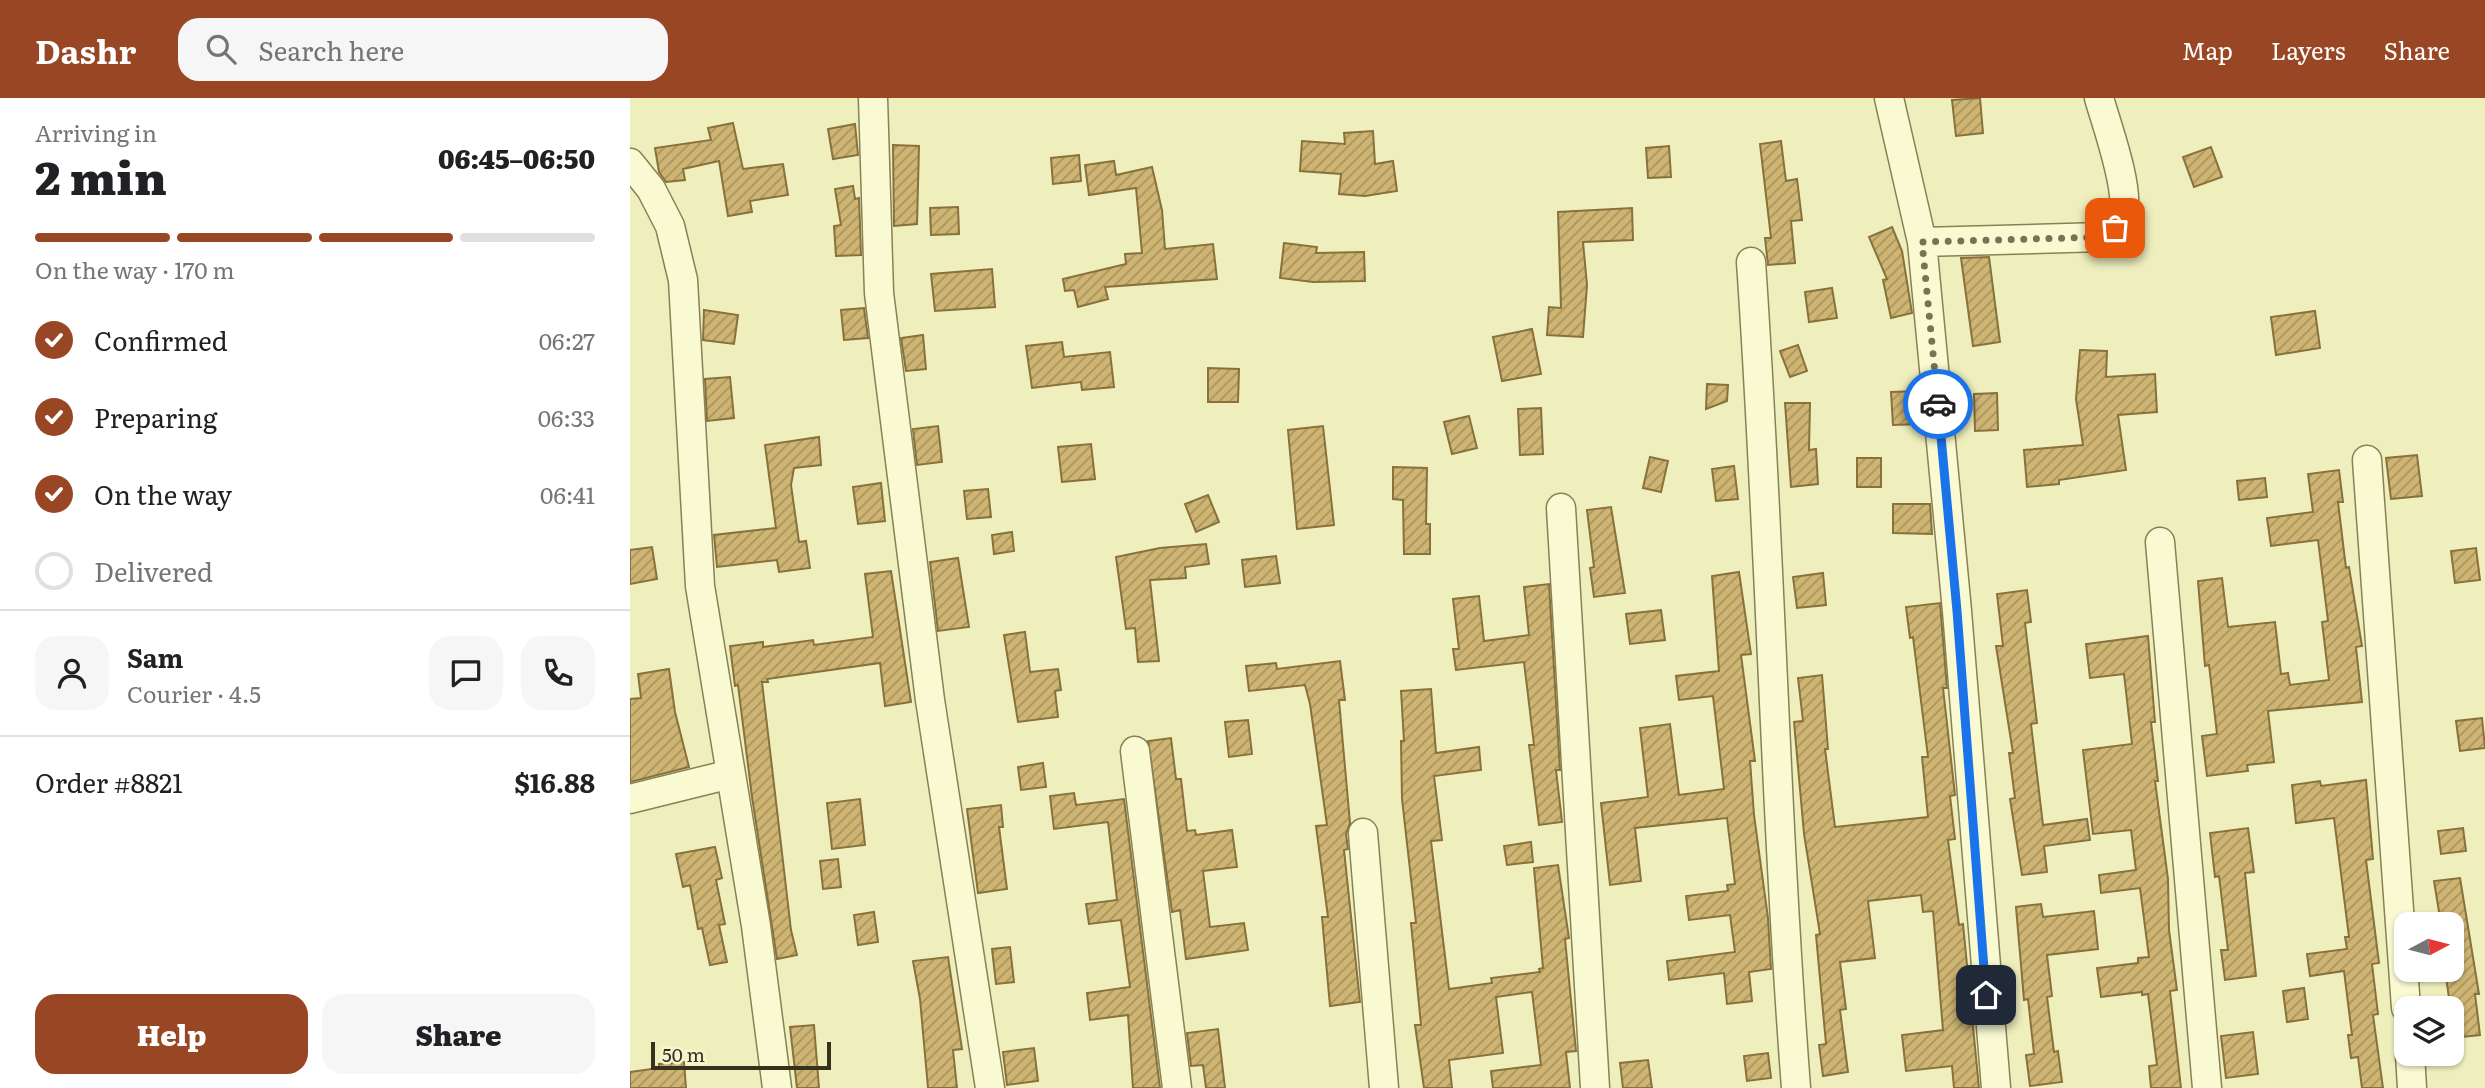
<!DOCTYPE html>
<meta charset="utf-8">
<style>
:root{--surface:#fff;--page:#f6f6f6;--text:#202124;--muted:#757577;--line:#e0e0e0;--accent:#994624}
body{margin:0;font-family:Literata,serif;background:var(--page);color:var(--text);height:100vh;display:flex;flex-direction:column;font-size:26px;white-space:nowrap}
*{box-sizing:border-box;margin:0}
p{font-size:23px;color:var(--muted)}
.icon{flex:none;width:38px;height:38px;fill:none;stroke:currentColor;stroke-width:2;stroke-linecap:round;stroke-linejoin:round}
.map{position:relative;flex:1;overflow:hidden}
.side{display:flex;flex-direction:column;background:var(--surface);width:630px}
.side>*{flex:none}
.needle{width:46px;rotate:83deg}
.controls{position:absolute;left:1764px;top:814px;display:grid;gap:14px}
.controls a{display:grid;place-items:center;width:70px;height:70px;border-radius:14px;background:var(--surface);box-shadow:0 2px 5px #0004;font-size:35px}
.scale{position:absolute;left:21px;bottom:18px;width:180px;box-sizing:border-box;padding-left:7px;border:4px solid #37311c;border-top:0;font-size:19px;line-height:24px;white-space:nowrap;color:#37311c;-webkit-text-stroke:5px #f6f6ce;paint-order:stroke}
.pin{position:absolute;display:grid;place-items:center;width:60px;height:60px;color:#fff;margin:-30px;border-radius:14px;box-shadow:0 4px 10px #0006}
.courier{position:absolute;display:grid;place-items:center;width:70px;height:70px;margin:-35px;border:5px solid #1a73e8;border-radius:50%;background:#fff;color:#222;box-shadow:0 2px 9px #0007}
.head em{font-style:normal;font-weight:800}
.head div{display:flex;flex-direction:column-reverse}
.head{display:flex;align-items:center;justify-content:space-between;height:119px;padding:0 35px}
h1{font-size:46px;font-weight:800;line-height:52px}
.bar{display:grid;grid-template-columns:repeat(4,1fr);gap:10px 7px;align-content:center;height:84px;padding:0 35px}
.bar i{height:9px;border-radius:5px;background:var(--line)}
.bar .on{background:var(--accent)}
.bar p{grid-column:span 4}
.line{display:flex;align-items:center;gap:18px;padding:0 35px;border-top:2px solid var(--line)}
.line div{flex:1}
.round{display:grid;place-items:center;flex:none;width:74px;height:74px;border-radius:21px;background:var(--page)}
ol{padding:0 35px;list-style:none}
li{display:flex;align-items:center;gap:21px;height:77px}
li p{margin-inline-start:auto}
li .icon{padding:7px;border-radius:50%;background:var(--accent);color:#fff;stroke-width:4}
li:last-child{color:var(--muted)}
li i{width:38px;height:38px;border:4px solid var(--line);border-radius:50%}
.cta{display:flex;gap:14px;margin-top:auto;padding:14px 35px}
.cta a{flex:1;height:80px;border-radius:21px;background:var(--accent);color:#fff;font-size:28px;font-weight:800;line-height:80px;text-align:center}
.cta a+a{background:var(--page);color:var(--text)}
header{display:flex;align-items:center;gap:42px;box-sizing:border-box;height:98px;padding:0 35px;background:var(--accent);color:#fff}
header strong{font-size:33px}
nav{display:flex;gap:38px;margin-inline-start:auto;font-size:24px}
.search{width:490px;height:63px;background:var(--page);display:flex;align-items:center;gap:18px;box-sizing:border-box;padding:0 24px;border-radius:21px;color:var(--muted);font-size:26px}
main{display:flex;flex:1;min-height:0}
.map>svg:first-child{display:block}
.building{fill:url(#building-hatch);stroke:#88713b;stroke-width:2}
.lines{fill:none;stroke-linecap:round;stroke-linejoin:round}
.minor-casing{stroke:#888056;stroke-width:31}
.minor{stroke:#fafad2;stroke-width:28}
.done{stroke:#777455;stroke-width:7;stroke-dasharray:0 12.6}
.route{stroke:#1a73e8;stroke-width:9}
</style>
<header>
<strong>Dashr</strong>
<div class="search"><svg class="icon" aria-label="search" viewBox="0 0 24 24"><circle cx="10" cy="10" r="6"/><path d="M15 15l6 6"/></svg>Search here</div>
<nav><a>Map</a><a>Layers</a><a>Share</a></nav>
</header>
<main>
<section class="side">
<div class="head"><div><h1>2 min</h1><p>Arriving in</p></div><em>06:45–06:50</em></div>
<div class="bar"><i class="on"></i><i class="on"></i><i class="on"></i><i></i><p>On the way · 170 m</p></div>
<ol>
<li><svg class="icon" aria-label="check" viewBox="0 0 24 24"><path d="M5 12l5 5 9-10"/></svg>Confirmed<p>06:27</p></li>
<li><svg class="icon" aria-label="check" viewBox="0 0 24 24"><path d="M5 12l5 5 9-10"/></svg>Preparing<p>06:33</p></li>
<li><svg class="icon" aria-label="check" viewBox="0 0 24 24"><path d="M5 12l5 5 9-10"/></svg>On the way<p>06:41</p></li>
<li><i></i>Delivered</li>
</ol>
<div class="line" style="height:126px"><a class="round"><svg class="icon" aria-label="person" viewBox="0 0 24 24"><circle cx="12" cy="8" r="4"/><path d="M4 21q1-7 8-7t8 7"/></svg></a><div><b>Sam</b><p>Courier · 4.5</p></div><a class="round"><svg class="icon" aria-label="chat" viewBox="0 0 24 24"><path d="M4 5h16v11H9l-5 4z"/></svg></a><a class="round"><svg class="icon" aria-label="phone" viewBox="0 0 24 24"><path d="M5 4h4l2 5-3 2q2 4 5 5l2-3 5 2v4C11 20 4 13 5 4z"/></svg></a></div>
<div class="line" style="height:91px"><div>Order #8821</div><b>$16.88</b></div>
<div class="cta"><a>Help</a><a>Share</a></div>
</section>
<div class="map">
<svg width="1855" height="990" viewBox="0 0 1855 990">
<defs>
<pattern id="building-hatch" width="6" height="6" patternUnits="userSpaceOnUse" patternTransform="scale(1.75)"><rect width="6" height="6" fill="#cfb573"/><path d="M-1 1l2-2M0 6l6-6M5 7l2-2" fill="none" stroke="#a9945e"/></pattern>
</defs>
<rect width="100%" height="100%" fill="#efefbe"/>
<path class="building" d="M1350,0L1353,35L1326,38L1322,2Z
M103,25L113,71L153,66L158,97L120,103L122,114L98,118L89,63L53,71L55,82L36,84L29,74L25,50L81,42L78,30Z
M225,26L228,57L203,61L198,31Z
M743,33L745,66L763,63L767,93L735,98L709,96L711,76L670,73L672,43L715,46L714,35Z
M1151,43L1156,83L1167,81L1172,122L1161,123L1165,165L1138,167L1135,140H1141L1130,46Z
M263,47L289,48L287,126L264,128Z
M1039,48L1041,79L1018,80L1016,50Z
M1581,49L1592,79L1564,89L1553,59Z
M449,57L451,83L423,86L421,60Z
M484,63L486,77L522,69L532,112L535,151L583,146L587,181L475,189L478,201L448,209L444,192L435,193L433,181L496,166L495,156L512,155L506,90L459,97L455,67Z
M223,88L225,101L229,100L231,157L206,158L204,128L211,127L205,91Z
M328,109L329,136L301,137L300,110Z
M1002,110L1003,142L953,144L957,187L953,239L917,237L919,209L931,210L928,114Z
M1262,129L1272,153L1282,215L1261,220L1253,182L1257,181L1239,139Z
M654,145L687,149L686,155L734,154L735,183L683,184L650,180Z
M1359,159L1370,244L1343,248L1331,160Z
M362,171L365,209L305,213L301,176Z
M1202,190L1207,220L1179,224L1175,194Z
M234,210L238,240L214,242L211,212Z
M74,212L108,217L104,246L73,242Z
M1685,213L1690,250L1646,257L1641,219Z
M902,231L911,276L872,283L863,239Z
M293,237L296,271L276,273L271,240Z
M432,244L434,259L480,254L484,289L452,292L451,284L402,290L396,248Z
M1168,247L1177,273L1160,279L1150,253Z
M1450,252L1477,253L1476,279L1525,276L1527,314L1488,317L1496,372L1429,382V386L1397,389L1394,352L1453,347L1446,301Z
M578,270L609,271L608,304H578Z
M100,279L104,320L77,323L75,281Z
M1077,286L1098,287L1097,303L1076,311Z
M1288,293L1290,326L1263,327L1261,294Z
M1367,295L1368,332L1345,333L1344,296Z
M1155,305H1180L1179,352L1186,351L1188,386L1161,389Z
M911,310L913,356L890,357L888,311Z
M839,318L847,350L822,356L814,324Z
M308,328L312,364L287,367L283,331Z
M693,328L704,427L667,431L658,332Z
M189,339L191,367L164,370L161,387L169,444L176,443L180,470L149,474L147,462L87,469L84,437L146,430L135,347Z
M461,346L465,381L432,384L428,349Z
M1787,357L1792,398L1761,401L1756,360Z
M1020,359L1038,363L1031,394L1013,390Z
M1227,360H1251V389H1227Z
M1104,368L1108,401L1086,403L1082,371Z
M763,369L797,370L796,426H800V456H774L773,402L763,401Z
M1709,372L1713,404H1708L1716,470L1719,469L1732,548L1726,549L1732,604L1638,613L1644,664L1617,667L1618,673L1577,678L1572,638L1587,636L1579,567L1575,568L1568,483L1592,480L1598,529L1645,524L1651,576L1658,575L1660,587L1699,582L1692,524L1698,523L1688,442L1641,448L1637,420L1683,414L1678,376Z
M1635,380L1637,399L1609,402L1607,383Z
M251,385L255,423L228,426L223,389Z
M358,391L361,419L337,421L334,393Z
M578,397L589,424L566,434L555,406Z
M1263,406H1300L1302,436L1263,435Z
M981,409L995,495L964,499L960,470L964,469L957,412Z
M382,434L384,453L364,456L362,437Z
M576,446L579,466L555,469L556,480L520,482L529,563L508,564L505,530L496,531L486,459L530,450Z
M22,449L27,481L0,486V452Z
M1846,450L1850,482L1825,485L1821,453Z
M646,458L650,485L615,489L612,462Z
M328,460L339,529L308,533L300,464Z
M261,473L281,604L255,608L250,565L137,581L138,584H132L161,832L167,857L147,861L122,699L108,587L105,588L100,548L133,544V549L183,542L184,547L243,539L235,476Z
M1109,474L1121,556L1111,557L1125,663H1120L1124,717L1138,820L1141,871L1119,874L1122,903L1097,906L1094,875L1039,882L1037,863L1105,854L1100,817L1059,822L1056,798L1098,793L1097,787L1105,786L1097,720L1005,730L1011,783L980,787L971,705L1018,699L1010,630L1040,626L1049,697L1094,691L1083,598L1049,602L1046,578L1089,573L1082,478Z
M1193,475L1196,507L1167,510L1163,479Z
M919,486L930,672H926L932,724L909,727L899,647H904L894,564L826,572L823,551H829L823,501L849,498L854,543L899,537L894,489Z
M1397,492L1401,524L1395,525L1407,625L1401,626L1413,727L1457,721L1460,742L1414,748L1417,774L1392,777L1380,701L1385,700L1379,655H1383L1366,548H1373L1367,496Z
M1310,505L1317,590H1313L1325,697L1320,698L1325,741L1318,742L1329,827L1333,826L1349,990H1324L1322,968L1276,973L1272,937L1313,932L1303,813L1293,814L1291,797L1238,803L1245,860L1210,864L1216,911L1210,912L1218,974L1193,978L1189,947L1196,946L1186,837L1190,836L1174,736L1164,624L1173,623L1168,580L1192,577L1198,651H1195L1205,729L1298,719L1292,659H1298L1283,539L1280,540L1276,509Z
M1031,512L1035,542L1000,546L996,516Z
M395,534L400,574L428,571L431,592L425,593L428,619L388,624L374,537Z
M1518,538L1525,624H1521L1528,683H1525L1538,781L1539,832L1547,892L1540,893L1551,990H1521L1519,968L1527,967L1518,896L1512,897V894L1471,899L1467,870L1508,865V860L1519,859L1510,790L1471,795L1469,777L1506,772L1501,732L1463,736L1453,652L1502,646L1494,576L1460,580L1456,546Z
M710,563L715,602H709L720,725L716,736L718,751L714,752L730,904L700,908L692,819H698L686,728L697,727L680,606L675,587L619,593L616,568L646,565L647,571Z
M39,571L45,614L59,669L0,684V601L11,600L8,576Z
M801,591L806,655L849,649L851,672L804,678L812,742L801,743L819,891L862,885L861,880L910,874L909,871L913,870L904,770L928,767L939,840L935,841L946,953L936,954L940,990H863L861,973L911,967L902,894L866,899L873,955L819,962L822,990H794L785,927H791L781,825H786L772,701L771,643H774L771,593Z
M1852,620L1855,650L1830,653L1826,623Z
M618,622L622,656L599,659L595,624Z
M541,640L546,681H551L557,733L565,732L566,737L602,732L607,769L573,773L580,829L614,825L618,852L556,861L550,812L542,814L518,643Z
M413,665L416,689L391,692L388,669Z
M1736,682L1743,761L1736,762L1749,865L1742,866L1748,916L1743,917L1753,990H1732L1728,959L1721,960L1718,937H1722L1714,873L1680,878L1677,856L1717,851L1715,839H1719L1704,720L1666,725L1662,687L1690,683L1691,688Z
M444,695L446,707L494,701L530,990H503L498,917L460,922L457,895L500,889L491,822L459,826L456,806L487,802L478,724L424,731L420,698Z
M230,701L235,747L202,751L197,705Z
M371,707L373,729H369L377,791L348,795L337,711Z
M1618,730L1624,774L1615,775L1626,878L1595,882L1591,852H1598L1589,778L1585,779L1580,735Z
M1833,730L1836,753L1811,756L1808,733Z
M901,744L903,764L877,767L874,748Z
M85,749L92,780L86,782L95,826L89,827L97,864L80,867L72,830L68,831L60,787L53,789L46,756Z
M208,761L211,789L193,791L190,763Z
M1830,780L1849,896H1845L1850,937L1822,940V899L1819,900L1815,872H1822V826H1811L1804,783Z
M1411,806L1413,819L1464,813L1468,851L1417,857L1422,898L1417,899L1424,954L1428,953L1432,984L1400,988L1396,957L1404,956L1398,901L1394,902L1386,809Z
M244,814L248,844L228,847L224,817Z
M380,849L384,884L366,886L362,851Z
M318,859L332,951L323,952L327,990H298L290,901L283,863Z
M1674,890L1678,921L1657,924L1653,893Z
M184,927L189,990H167L160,929Z
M588,931L595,990H576L573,967L561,968L557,935Z
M1623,934L1628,976L1596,980L1591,938Z
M404,950L408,983L377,987L373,954Z
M1138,955L1141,980L1117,983L1114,958Z
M1018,962L1022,990H993L990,965Z
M54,964L56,990H0V974L29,970V966Z"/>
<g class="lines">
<defs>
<path id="minor" d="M243,0L249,195L300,602L360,990
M1259,0L1292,144L1327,513L1366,990
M0,65L21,91L40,128L53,182L70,488L126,828L147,990
M1292,144L1473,139C1483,132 1490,126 1493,114C1500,91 1476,25 1469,0
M1121,164C1140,439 1145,715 1166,990
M1737,362L1776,910
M931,410L965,990
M1530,444L1577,990
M505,653L547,990
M0,701L101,676
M733,735L754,990
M1780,956L1782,990"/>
</defs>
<use href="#minor" class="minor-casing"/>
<use href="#minor" class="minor"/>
</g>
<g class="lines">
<path class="done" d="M1308,306L1292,144L1473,139L1485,130"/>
<path class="route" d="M1308,306L1327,513L1356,897"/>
</g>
</svg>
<div class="controls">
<a><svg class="needle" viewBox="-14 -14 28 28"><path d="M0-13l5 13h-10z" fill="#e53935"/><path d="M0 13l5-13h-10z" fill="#757577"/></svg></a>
<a><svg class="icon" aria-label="layers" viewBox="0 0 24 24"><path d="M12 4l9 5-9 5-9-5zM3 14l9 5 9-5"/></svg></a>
</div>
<div class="scale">50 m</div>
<div class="pin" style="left:1485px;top:130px;background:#ea580c"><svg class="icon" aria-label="bag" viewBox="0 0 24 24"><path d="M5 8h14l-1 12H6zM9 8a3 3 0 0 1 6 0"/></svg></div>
<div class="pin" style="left:1356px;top:897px;background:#1f2937"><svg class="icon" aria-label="home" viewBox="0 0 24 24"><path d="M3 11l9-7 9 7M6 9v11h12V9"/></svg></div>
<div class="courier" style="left:1308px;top:306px"><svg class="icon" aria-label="car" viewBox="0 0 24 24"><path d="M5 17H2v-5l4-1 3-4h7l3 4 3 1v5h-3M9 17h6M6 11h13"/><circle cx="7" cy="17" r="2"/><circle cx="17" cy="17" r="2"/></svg></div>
</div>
</main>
